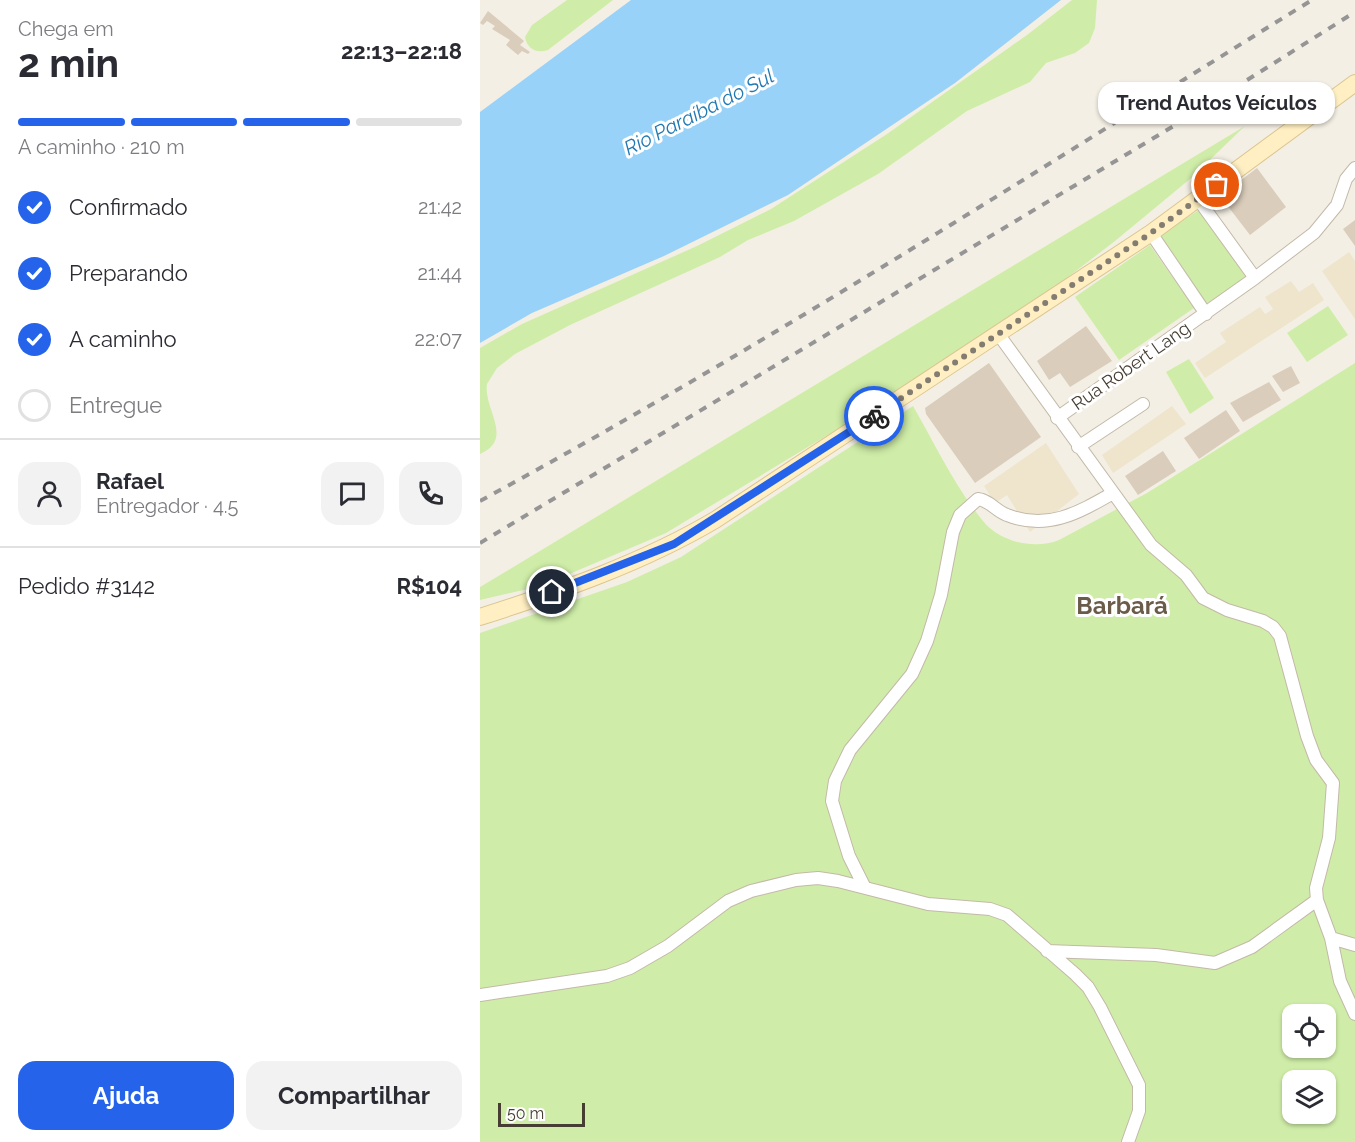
<!DOCTYPE html>
<html lang="pt">
<meta charset="utf-8">
<style>
:root{--surface:#fff;--page:#f2f2f3;--text:#2b2b33;--muted:#7c7c81;--line:#e1e1e2;--accent:#2563eb}
body{margin:0;font-family:Raleway,sans-serif;background:var(--page);color:var(--text);height:100vh;display:flex;flex-direction:column;font-size:22px;white-space:nowrap}
*{box-sizing:border-box;margin:0}
p{font-size:20px;color:var(--muted)}
.icon{flex:none;width:33px;height:33px;fill:none;stroke:currentColor;stroke-width:2;stroke-linecap:round;stroke-linejoin:round}
.map{position:relative;flex:1;overflow:hidden}
.drawer{display:flex;flex-direction:column;background:var(--surface);width:480px}
.drawer>*{flex:none}
.buttons{position:absolute;left:802px;top:1004px;display:grid;gap:12px}
.buttons a{display:grid;place-items:center;width:54px;height:54px;border-radius:12px;background:var(--surface);box-shadow:0 2px 4px #0004;font-size:30px}
.scale{position:absolute;left:18px;bottom:15px;width:87px;box-sizing:border-box;padding-left:6px;border:3px solid #463e33;border-top:0;font-size:16px;line-height:21px;white-space:nowrap;color:#463e33;-webkit-text-stroke:4px #fff;paint-order:stroke}
.pin{position:absolute;display:grid;place-items:center;width:51px;height:51px;color:#fff;margin:-26px;border:3px solid #fff;border-radius:50%;box-shadow:0 2px 6px #0007}
.courier{position:absolute;display:grid;place-items:center;width:60px;height:60px;margin:-30px;border:4px solid #2563eb;border-radius:50%;background:#fff;color:#222;box-shadow:0 2px 8px #0007}
.bubble{position:absolute;height:42px;border-radius:18px;background:var(--surface);box-shadow:0 2px 4px #0004;font-size:20px;font-weight:700;line-height:42px;text-align:center}
.summary em{font-style:normal;font-weight:700}
.summary div{display:flex;flex-direction:column-reverse}
.summary{display:flex;align-items:center;justify-content:space-between;height:102px;padding:0 18px}
h1{font-size:39px;font-weight:700;line-height:45px}
.bar{display:grid;grid-template-columns:repeat(4,1fr);gap:9px 6px;align-content:center;height:72px;padding:0 18px}
.bar i{height:8px;border-radius:4px;background:var(--line)}
.bar .on{background:var(--accent)}
.bar p{grid-column:span 4}
.line{display:flex;align-items:center;gap:15px;padding:0 18px;border-top:2px solid var(--line)}
.line div{flex:1}
.round{display:grid;place-items:center;flex:none;width:63px;height:63px;border-radius:18px;background:var(--page)}
ol{padding:0 18px;list-style:none}
li{display:flex;align-items:center;gap:18px;height:66px}
li p{margin-inline-start:auto}
li .icon{padding:6px;border-radius:50%;background:var(--accent);color:#fff;stroke-width:4}
li:last-child{color:var(--muted)}
li i{width:33px;height:33px;border:3px solid var(--line);border-radius:50%}
.primary-button{display:flex;gap:12px;margin-top:auto;padding:12px 18px}
.primary-button a{flex:1;height:69px;border-radius:18px;background:var(--accent);color:#fff;font-size:24px;font-weight:700;line-height:69px;text-align:center}
.primary-button a+a{background:var(--page);color:var(--text)}
main{display:flex;flex:1;min-height:0}
.map>svg:first-child{display:block}
.education{fill:#efe4cc}
.green{fill:#cfeda8;fill-rule:evenodd}
.water{fill:#99d2f8}
.building{fill:#dacdbb}
.lines{fill:none;stroke-linecap:round;stroke-linejoin:round}
.street-casing{stroke:#c3b9a8;stroke-width:14}
.secondary-casing{stroke:#dbc690;stroke-width:18}
.street{stroke:#fff;stroke-width:12}
.secondary{stroke:#ffefc2;stroke-width:16}
.rail{stroke:#959595;stroke-width:4;stroke-dasharray:8 8;stroke-linecap:butt}
.done{stroke:#837c71;stroke-width:6;stroke-dasharray:0 10.8}
.route{stroke:#2563eb;stroke-width:8}
.labels{text-anchor:middle;stroke-width:6;stroke-linejoin:round;paint-order:stroke}
.street-label{font-size:18px;fill:#463e33;stroke:#fff}
.water-label{font-size:20px;font-style:italic;fill:#2179b4;stroke:#fff}
.district-label{font-size:24px;font-weight:bold;fill:#6a5c49;stroke:#fff}
</style>
<main>
<section class="drawer">
<div class="summary"><div><h1>2 min</h1><p>Chega em</p></div><em>22:13–22:18</em></div>
<div class="bar"><i class="on"></i><i class="on"></i><i class="on"></i><i></i><p>A caminho · 210 m</p></div>
<ol>
<li><svg class="icon" aria-label="check" viewBox="0 0 24 24"><path d="M5 12l5 5 9-10"/></svg>Confirmado<p>21:42</p></li>
<li><svg class="icon" aria-label="check" viewBox="0 0 24 24"><path d="M5 12l5 5 9-10"/></svg>Preparando<p>21:44</p></li>
<li><svg class="icon" aria-label="check" viewBox="0 0 24 24"><path d="M5 12l5 5 9-10"/></svg>A caminho<p>22:07</p></li>
<li><i></i>Entregue</li>
</ol>
<div class="line" style="height:108px"><a class="round"><svg class="icon" aria-label="person" viewBox="0 0 24 24"><circle cx="12" cy="8" r="4"/><path d="M4 21q1-7 8-7t8 7"/></svg></a><div><b>Rafael</b><p>Entregador · 4.5</p></div><a class="round"><svg class="icon" aria-label="chat" viewBox="0 0 24 24"><path d="M4 5h16v11H9l-5 4z"/></svg></a><a class="round"><svg class="icon" aria-label="phone" viewBox="0 0 24 24"><path d="M5 4h4l2 5-3 2q2 4 5 5l2-3 5 2v4C11 20 4 13 5 4z"/></svg></a></div>
<div class="line" style="height:78px"><div>Pedido #3142</div><b>R$104</b></div>
<div class="primary-button"><a>Ajuda</a><a>Compartilhar</a></div>
</section>
<div class="map">
<svg width="875" height="1142" viewBox="0 0 875 1142">
<rect width="100%" height="100%" fill="#f4efe4"/>
<path class="education" d="M869,252L875,261V319L842,271Z
M811,281L819,292L833,283L844,300L725,378L715,363L746,342L740,333L780,307L785,314L793,309L785,297Z
M692,406L706,424L633,473L622,455Z
M566,443L599,494L550,532L527,495L515,503L504,486Z"/>
<path class="green" d="M87,0H133L68,50C57,54 47,49 45,37L52,25Z
M592,0H617L615,28L609,43L595,53L566,63L550,82L487,111L398,174L314,221L268,240L240,257L90,325L35,354L17,368L7,384C3,409 35,439 0,454V348L42,324L217,246L291,209L407,134L547,35Z
M765,126L710,179L635,241L579,284L432,384L186,533L61,586L0,600V587Z
M719,210L769,278L726,304L678,236Z
M670,245L714,308L639,360L595,297Z
M848,306L868,335L827,362L807,333Z
M709,359L734,398L710,414L686,372Z
M875,363V1142H0V633L147,582L201,557L433,406C455,444 475,487 503,521C520,542 554,550 579,540L667,493ZM813,1014H846V1047H813ZM813,1080H846V1113H813Z"/>
<path class="water" d="M151,0H581L475,83L308,195L184,256L52,313L0,343V112Z"/>
<path class="building" d="M8,11L44,41L40,45L50,52L48,54L42,51L38,55L26,45L30,40L12,29L15,26L7,21L3,25L0,23Z
M777,168L806,207L770,235L740,196Z
M875,220V246L863,229Z
M606,326L632,361L590,387L580,373L569,380L557,361Z
M509,363L561,437L495,483L446,414L445,408Z
M811,366L820,383L803,392L792,376Z
M789,382L801,400L763,422L750,403Z
M746,410L760,431L719,459L704,438Z
M683,451L696,471L658,495L645,476Z"/>
<g class="lines">
<defs>
<path id="street" d="M718,199L775,278
M671,233L726,314
M519,335L671,545L706,575L723,598L747,610L783,621L793,627L800,636L827,736L836,760L853,783L849,838L836,888L837,900L851,938L860,981L875,1014
M577,418L775,278L834,233L857,205L866,179L875,168
M598,447L663,404
M384,886L369,856L352,801L355,781L370,750L432,674L447,641L461,595L473,532L480,515L498,499C509,500 516,511 527,515C567,531 598,513 633,493
M851,938L875,945
M567,951L676,955L735,963L772,947L837,900
M0,995L127,976L150,968L188,946L248,901L271,891L316,880L338,878L358,881L448,904L510,909L527,915L595,974L608,987L620,1007L659,1085V1111L648,1142"/>
<path id="secondary" d="M0,617C81,591 162,563 235,520L671,233L875,83"/>
</defs>
<use href="#street" class="street-casing"/>
<use href="#secondary" class="secondary-casing"/>
<use href="#street" class="street"/>
<use href="#secondary" class="secondary"/>
<path class="rail" d="M0,501C284,347 557,170 832,0
M0,543L707,118L875,12"/>
</g>
<g class="lines">
<path class="done" d="M394,416L671,233L737,185"/>
<path class="route" d="M72,592L194,544L394,416"/>
</g>
<g class="labels">
<g class="street-label">
<text transform="translate(651 366) rotate(-35)" y="6">Rua Robert Lang</text>
</g>
<g class="water-label">
<text transform="translate(219 112) rotate(-27)" y="7">Rio Paraíba do Sul</text>
</g>
<g class="district-label">
<text x="642" y="614">Barbará</text>
</g>
</g>
</svg>
<div class="buttons">
<a><svg class="icon" aria-label="locate" viewBox="0 0 24 24"><circle cx="12" cy="12" r="6"/><path d="M12 2v4M12 18v4M2 12h4M18 12h4"/></svg></a>
<a><svg class="icon" aria-label="layers" viewBox="0 0 24 24"><path d="M12 4l9 5-9 5-9-5zM3 14l9 5 9-5"/></svg></a>
</div>
<div class="scale">50 m</div>
<div class="pin" style="left:737px;top:185px;background:#ea580c"><svg class="icon" aria-label="bag" viewBox="0 0 24 24"><path d="M5 8h14l-1 12H6zM9 8a3 3 0 0 1 6 0"/></svg></div>
<div class="pin" style="left:72px;top:592px;background:#1f2937"><svg class="icon" aria-label="home" viewBox="0 0 24 24"><path d="M3 11l9-7 9 7M6 9v11h12V9"/></svg></div>
<div class="courier" style="left:394px;top:416px"><svg class="icon" aria-label="bike" viewBox="0 0 24 24"><circle cx="6" cy="16" r="4"/><circle cx="18" cy="16" r="4"/><path d="M6 16l4-8h5l3 8M10 8l3 8H6M13 5h3"/></svg></div>
<div class="bubble" style="left:618px;top:82px;width:237px">Trend Autos Veículos</div>
</div>
</main>
